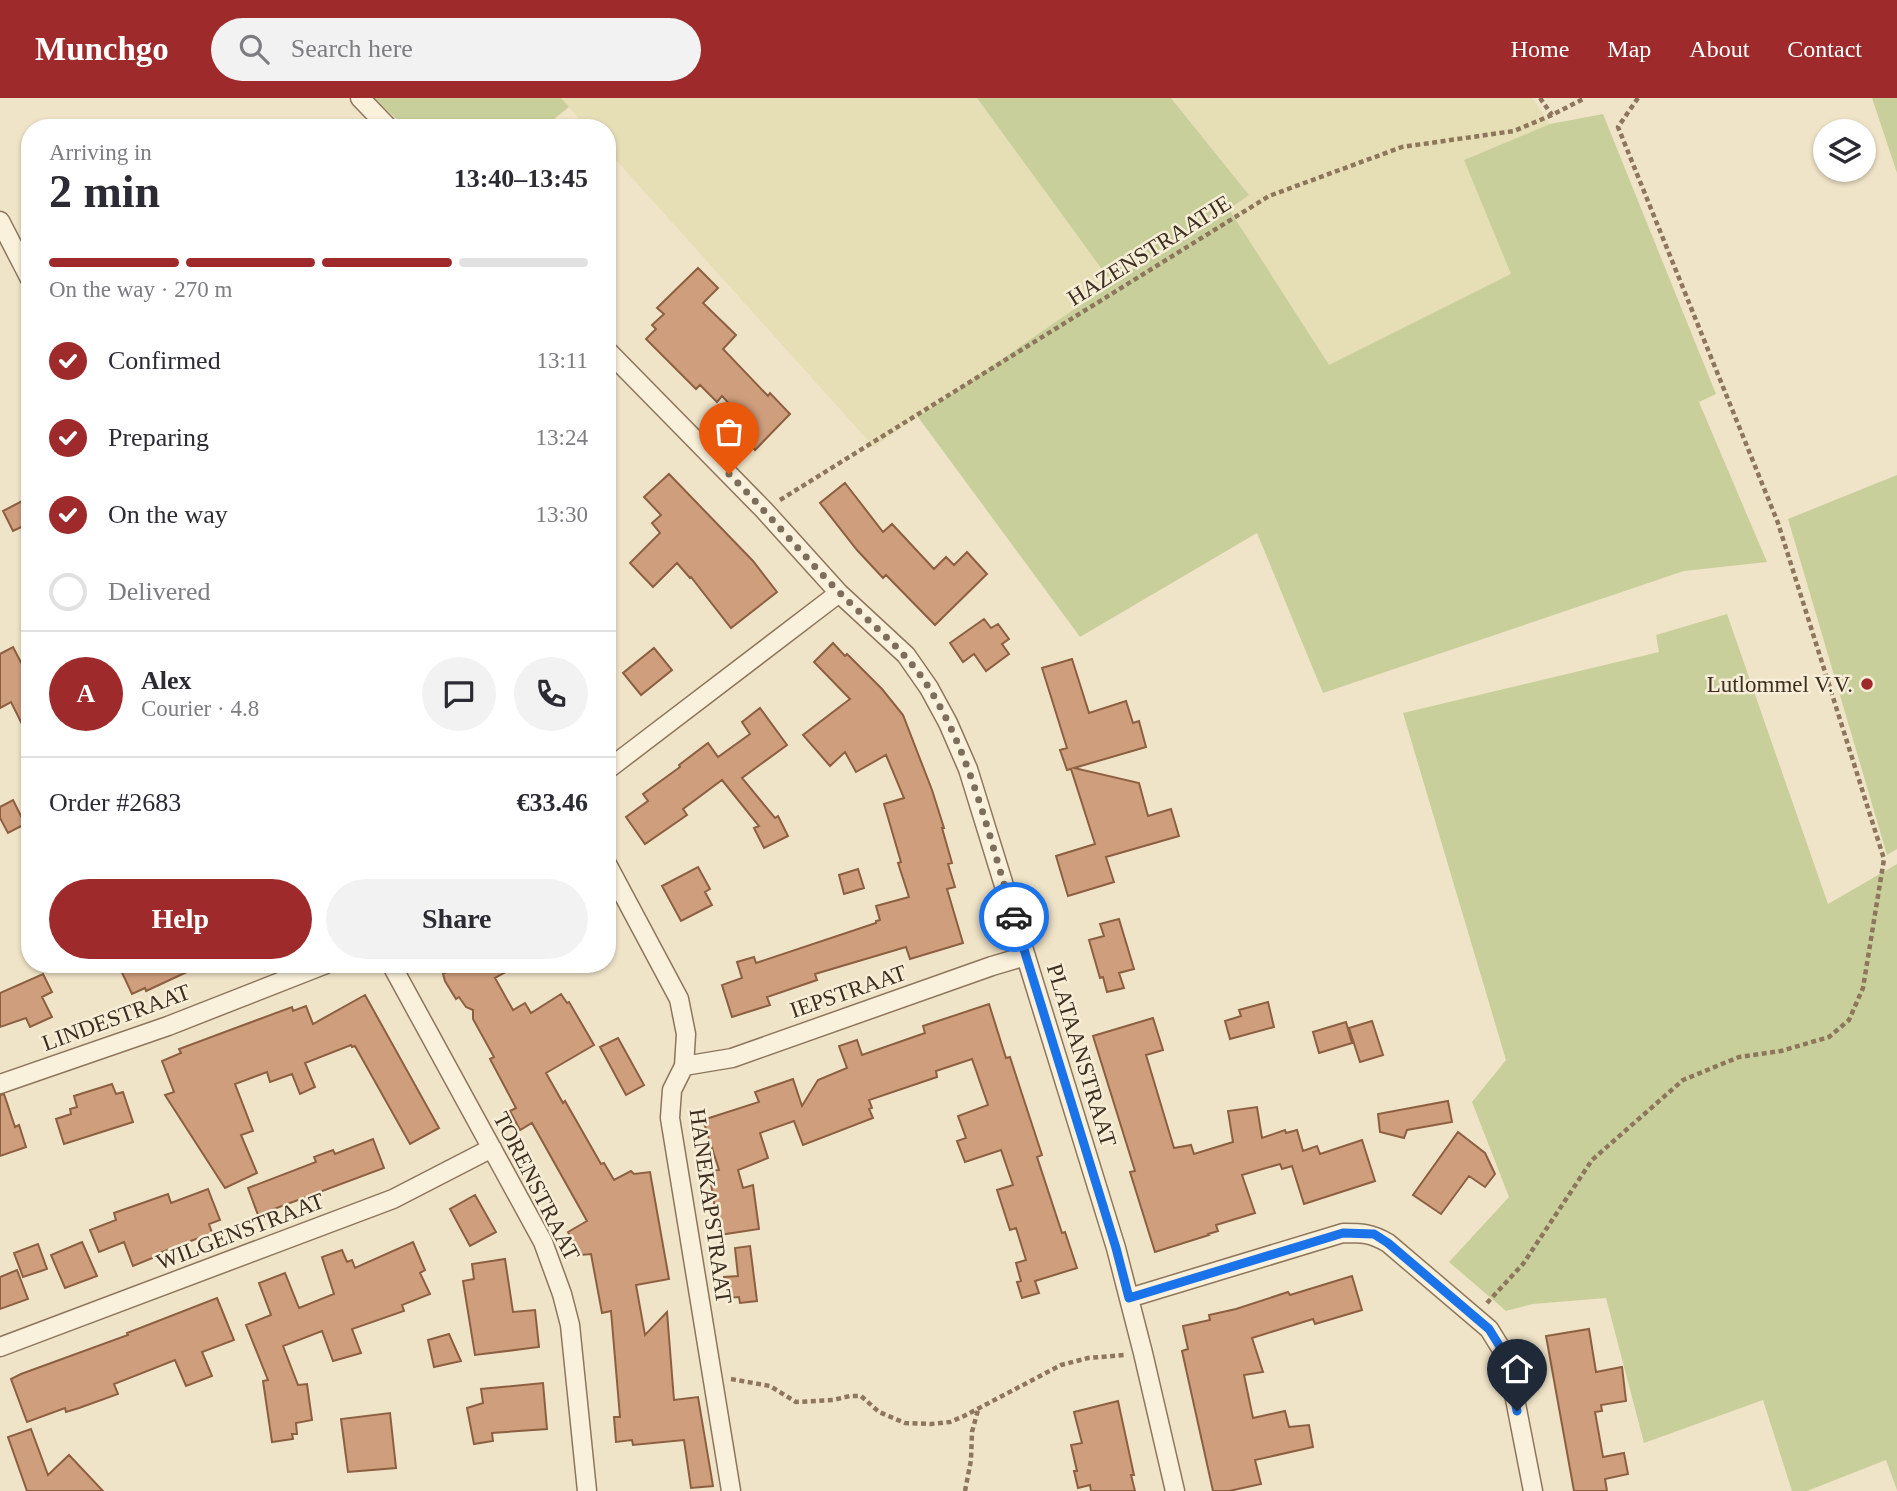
<!DOCTYPE html>
<meta charset="utf-8">
<style>
:root{--surface:#fff;--page:#f2f2f3;--text:#2b2b33;--muted:#7c7c81;--line:#e1e1e2;--accent:#9e2a2b}
body{margin:0;font-family:"Times New Roman",serif;background:var(--page);color:var(--text);height:100vh;display:flex;flex-direction:column;font-size:26px;white-space:nowrap}
*{box-sizing:border-box;margin:0}
p{font-size:23px;color:var(--muted)}
.icon{flex:none;width:38px;height:38px;fill:none;stroke:currentColor;stroke-width:2;stroke-linecap:round;stroke-linejoin:round}
.map{position:relative;flex:1;overflow:hidden}
.details{position:absolute;left:21px;top:21px;width:595px;height:854px;display:flex;flex-direction:column;background:var(--surface);border-radius:28px;box-shadow:0 2px 5px #0004}
.details>*{flex:none}
.controls{position:absolute;left:1813px;top:21px;display:grid;gap:14px}
.controls a{display:grid;place-items:center;width:63px;height:63px;border-radius:50%;background:var(--surface);box-shadow:0 2px 5px #0004;font-size:35px}
.pin{position:absolute;display:grid;place-items:center;width:60px;height:60px;color:#fff;margin:-72px -30px;border-radius:50% 50% 50% 0;rotate:-45deg;box-shadow:0 0 7px #0007}
.pin .icon{rotate:45deg}
.courier{position:absolute;display:grid;place-items:center;width:70px;height:70px;margin:-35px;border:5px solid #1a73e8;border-radius:50%;background:#fff;color:#222;box-shadow:0 2px 9px #0007}
.head em{font-style:normal;font-weight:700}
.head div{display:flex;flex-direction:column-reverse}
.head{display:flex;align-items:center;justify-content:space-between;height:119px;padding:0 28px}
h1{font-size:46px;font-weight:700;line-height:52px}
.bar{display:grid;grid-template-columns:repeat(4,1fr);gap:10px 7px;align-content:center;height:84px;padding:0 28px}
.bar i{height:9px;border-radius:5px;background:var(--line)}
.bar .on{background:var(--accent)}
.bar p{grid-column:span 4}
.line{display:flex;align-items:center;gap:18px;padding:0 28px;border-top:2px solid var(--line)}
.line div{flex:1}
.round{display:grid;place-items:center;flex:none;width:74px;height:74px;border-radius:37px;background:var(--page)}
ol{padding:0 28px;list-style:none}
li{display:flex;align-items:center;gap:21px;height:77px}
li p{margin-inline-start:auto}
li .icon{padding:7px;border-radius:50%;background:var(--accent);color:#fff;stroke-width:4}
li:last-child{color:var(--muted)}
li i{width:38px;height:38px;border:4px solid var(--line);border-radius:50%}
.primary-button{display:flex;gap:14px;margin-top:auto;padding:14px 28px}
.primary-button a{flex:1;height:80px;border-radius:42px;background:var(--accent);color:#fff;font-size:28px;font-weight:700;line-height:80px;text-align:center}
.primary-button a+a{background:var(--page);color:var(--text)}
header{display:flex;align-items:center;gap:42px;box-sizing:border-box;height:98px;padding:0 35px;background:var(--accent);color:#fff}
header strong{font-size:33px}
nav{display:flex;gap:38px;margin-inline-start:auto;font-size:24px}
.search{width:490px;height:63px;background:var(--page);display:flex;align-items:center;gap:18px;box-sizing:border-box;padding:0 24px;border-radius:38px;color:var(--muted);font-size:26px}
.map>svg:first-child{display:block}
.farmland{fill:#e6deb5}
.green{fill:#c9cf9b}
.building{fill:#cf9f7d;stroke:#8d5f41;stroke-width:2}
.lines{fill:none;stroke-linecap:round;stroke-linejoin:round}
.minor-casing{stroke:#8d765c;stroke-width:21}
.path{stroke:#8d765c;stroke-width:4.5;stroke-dasharray:5 3.5;stroke-linecap:butt}
.minor{stroke:#faf1dc;stroke-width:18}
.done{stroke:#7c6e5b;stroke-width:7;stroke-dasharray:0 12.6}
.route{stroke:#1a73e8;stroke-width:9}
.poi-dot{fill:#9e2a2b;stroke:#f7eed8;stroke-width:2.5}
.labels{text-anchor:middle;stroke-width:5;stroke-linejoin:round;paint-order:stroke}
.street-label{font-size:23px;fill:#3d2e20;stroke:#f7eed8}
.poi-label{font-size:23px;fill:#3d2e20;stroke:#f7eed8;text-anchor:end}
</style>
<header>
<strong>Munchgo</strong>
<div class="search"><svg class="icon" aria-label="search" viewBox="0 0 24 24"><circle cx="10" cy="10" r="6"/><path d="M15 15l6 6"/></svg>Search here</div>
<nav><a>Home</a><a>Map</a><a>About</a><a>Contact</a></nav>
</header>
<div class="map">
<svg width="1897" height="1393" viewBox="0 0 1897 1393">
<rect width="100%" height="100%" fill="#f0e4c8"/>
<path class="farmland" d="M561,0H977L1112,185L874,349L607,52V30H587Z
M1171,0H1532L1550,26L1464,62L1512,176L1328,268L1229,110L1249,97Z"/>
<path class="green" d="M374,0H561L569,9L543,30H406Z
M977,0H1171L1249,97L1229,111L1329,267L1511,176L1464,62L1550,26L1603,16L1716,296L1699,304L1767,464L1684,473L1323,595L1257,435L1080,539L918,319L1112,185Z
M1872,0H1897V75Z
M1897,377V751L1887,757L1788,421Z
M1727,516L1828,806L1897,766V1392L1886,1362L1807,1393H1792L1763,1302L1644,1345L1606,1200L1533,1206L1506,1213L1449,1164L1509,1099L1472,1004L1506,962L1403,615L1659,554L1656,537Z"/>
<path class="building" d="M698,170L718,190L703,205L736,237L723,251L768,298L770,295L790,316L755,352L738,335L748,326L722,298L717,304L700,287L696,291L646,241L656,231L652,227L664,216L657,210Z
M669,376L753,463L777,494L731,530L691,479L690,480L677,465L653,489L630,465L660,435L652,425L661,417L644,399Z
M845,385L883,434L892,426L934,471L946,459L954,467L967,454L987,476L935,527L886,477L883,480L857,452L820,405Z
M30,399V425L13,433L3,413Z
M984,521L991,530L998,526L1009,541L1002,546L1009,556L986,573L974,556L963,564L950,545Z
M833,545L845,558L847,556L882,591L903,617L932,692L944,730H942L952,765L948,766L955,789L947,791L963,845L910,861L906,849L815,876L817,882L767,899L770,907L732,919L722,887L742,880L737,864L754,859L756,865L876,825V823L880,822L876,808L909,799L898,765L901,764L884,706L904,700L886,657L856,674L845,654L830,668L803,637L850,601L814,564Z
M13,549L30,582V642L11,604L0,610V556Z
M654,550L672,572L641,597L623,575Z
M1072,561L1089,615L1126,603L1133,625L1139,623L1146,649L1074,670L1139,685L1148,718L1171,711L1179,738L1106,759L1114,784L1068,798L1056,758L1095,746L1071,671L1067,672L1060,652L1067,650L1042,570Z
M760,610L787,647L742,680L775,720L778,718L788,738L764,750L754,730L759,728L722,682L683,711L687,717L645,746L626,719L648,703L643,696L680,669L679,667L708,645L718,659L750,636L742,624Z
M13,702L25,726L8,735L0,720V709Z
M698,769L710,791L705,794L712,807L681,823L662,788Z
M858,771L864,790L844,796L839,777Z
M1119,821L1134,871L1119,875L1124,890L1107,894L1103,879L1100,880L1089,842L1104,838L1100,826Z
M118,866H204L146,893L145,890L132,896Z
M461,866H520L495,880L513,912L525,905L531,915L561,896L567,905L569,904L594,947L546,975L563,1005L565,1003L601,1066L604,1065L614,1082L631,1073L634,1076L650,1074L669,1181L636,1187L645,1237L667,1214L674,1302L698,1299L713,1388L691,1390L684,1342L633,1347L632,1342L616,1344L614,1319H620L611,1213L602,1215L591,1156L581,1157L568,1134L587,1123L532,1025L520,1032L510,1013L516,1010L490,961L494,959L473,921V912L466,909L459,899L456,901L445,883L443,876Z
M43,876L52,894L42,899L52,919L30,929L26,920L0,929V895Z
M365,897L439,1030L410,1046L355,948L352,949L351,947L305,965L315,989L300,996L292,976L270,984L267,974L235,986L253,1033L241,1037L257,1075L225,1090L165,997L174,994L162,963L181,955L179,951L292,909L293,913L306,908L313,926Z
M1268,904L1274,929L1230,941L1225,923L1241,918L1239,912Z
M989,906L1006,960L1010,959L1022,996L1042,1057L1037,1059L1062,1135L1065,1134L1077,1170L1035,1183L1039,1195L1022,1200L1017,1184L1021,1183L1016,1165L1026,1162L1016,1130L1010,1132L997,1092L1013,1087L1001,1052L965,1064L957,1043L966,1040L958,1018L988,1007L972,961L936,973L937,979L869,1002L872,1010L869,1011L873,1020L803,1047L794,1023L760,1035L768,1060L738,1072L743,1090L753,1087L759,1131L719,1137L709,1073L719,1072L703,1022L759,1004L755,994L793,981L802,1008L818,982L847,970L839,948L857,942L862,957L925,935L923,928Z
M1153,920L1163,952L1146,957L1174,1050L1191,1047L1194,1056L1233,1044L1228,1013L1257,1009L1262,1040L1285,1032L1286,1035L1297,1032L1303,1053L1317,1048L1320,1056L1362,1042L1375,1083L1304,1106L1292,1068L1282,1071L1280,1066L1242,1077L1255,1115L1216,1127L1218,1133L1208,1136L1209,1137L1155,1154L1130,1074L1135,1073L1093,938Z
M1372,923L1383,957L1360,964L1349,930Z
M1346,924L1352,945L1319,955L1313,934Z
M618,940L644,987L626,997L600,949Z
M112,986L116,996L123,994L133,1024L64,1046L56,1021L71,1016L70,1011L77,1009L74,998Z
M4,996L15,1029L19,1027L26,1049L0,1058V997Z
M1448,1003L1452,1024L1407,1032L1404,1040L1380,1034L1378,1016Z
M1458,1034L1485,1055L1495,1076L1485,1089L1469,1078L1441,1116L1413,1097Z
M373,1041L384,1070L258,1117L248,1090L316,1064L314,1059L333,1052L335,1056Z
M208,1091L220,1122L209,1126L212,1135L159,1155L160,1157L133,1168L124,1144L99,1154L90,1132L116,1122L114,1115L168,1096L171,1105Z
M475,1097L496,1134L470,1148L450,1111Z
M82,1144L97,1178L65,1190L51,1157Z
M413,1144L425,1172L420,1175L430,1196L402,1207L404,1213L352,1231L361,1255L333,1263L322,1233L283,1248L298,1287L307,1286L312,1322L296,1325L297,1336H292L293,1341L272,1344L263,1283L268,1282L246,1227L271,1217L259,1185L285,1175L299,1210L334,1196L322,1159L342,1152L347,1164L352,1162L355,1170Z
M38,1146L47,1171L23,1179L14,1155Z
M750,1148L757,1203L740,1205L739,1199L727,1200L724,1179L738,1178L735,1150Z
M505,1161L513,1214L535,1212L539,1249L475,1257L463,1183L474,1181L472,1166Z
M17,1172L28,1201L0,1211V1179Z
M1352,1178L1362,1212L1315,1226L1313,1221L1252,1240L1263,1274L1244,1277L1253,1320L1285,1313L1289,1329L1309,1327L1313,1349L1255,1362L1261,1386L1229,1393H1213L1182,1253L1188,1251L1183,1228L1210,1222L1209,1217L1236,1211L1288,1194L1290,1197Z
M217,1200L234,1242L202,1254L212,1278L186,1288L175,1262L114,1286L118,1296L79,1310L66,1314L65,1310L27,1324L11,1281L21,1276L128,1237L127,1235Z
M1589,1231L1596,1274L1622,1269L1626,1303L1601,1307L1602,1313L1595,1314L1603,1359L1624,1355L1628,1376L1605,1381L1607,1393H1574L1546,1238Z
M449,1236L461,1263L434,1269L428,1242Z
M543,1285L547,1331L492,1335L493,1343L474,1346L467,1310L483,1305L481,1291Z
M1118,1303L1134,1377H1131L1135,1393H1091L1090,1387L1078,1390L1074,1373H1077L1071,1347L1082,1345L1074,1314Z
M390,1315L396,1370L348,1374L341,1321Z
M31,1331L48,1377L69,1357L103,1393H27L8,1339Z"/>
<g class="lines">
<defs>
<path id="minor" d="M360,0L389,30
M0,123L30,181
M607,252L764,412L839,495L906,557L929,590L948,625L968,671L1116,1150L1143,1255L1175,1393
M607,672L839,495
M607,766L679,901L686,936L684,968L672,992L670,1020L731,1393
M391,866L543,1144L562,1196L570,1227L587,1393
M684,968L732,960L992,868L1026,858
M0,986L168,928L326,866
M1129,1200L1343,1135C1362,1135 1371,1135 1388,1145L1489,1231L1507,1260L1533,1393
M0,1249L393,1101L492,1050"/>
</defs>
<use href="#minor" class="minor-casing"/>
<path class="path" d="M1540,0L1552,17
M780,402L1269,98L1402,49L1514,33L1552,17L1585,0
M1487,1205L1523,1166L1592,1062L1683,982L1739,959L1781,953L1829,939L1849,922L1863,890L1884,761L1778,425L1618,29L1638,0
M731,1281L770,1288L796,1304L833,1302L850,1298H861L879,1314L905,1325L931,1326L950,1324L964,1318L1061,1267L1088,1260L1125,1257
M965,1393L971,1362L972,1334L978,1312"/>
<use href="#minor" class="minor"/>
</g>
<g class="lines">
<path class="done" d="M729,376C767,414 801,455 838,493C869,525 906,552 929,590C972,658 990,743 1014,819"/>
<path class="route" d="M1014,819L1116,1150L1129,1200L1343,1135L1374,1136L1388,1145L1489,1231L1507,1260L1517,1313"/>
</g>
<circle class="poi-dot" cx="1867" cy="586" r="7"/>
<g class="labels">
<g class="street-label">
<text transform="translate(1149 152) rotate(-32)" y="8">HAZENSTRAATJE</text>
<text transform="translate(848 893) rotate(-19)" y="8">IEPSTRAAT</text>
<text transform="translate(116 919) rotate(-20)" y="8">LINDESTRAAT</text>
<text transform="translate(1082 957) rotate(73)" y="8">PLATAANSTRAAT</text>
<text transform="translate(537 1088) rotate(63)" y="8">TORENSTRAAT</text>
<text transform="translate(711 1108) rotate(82)" y="8">HANEKAPSTRAAT</text>
<text transform="translate(240 1133) rotate(-21)" y="8">WILGENSTRAAT</text>
</g>
<g class="poi-label">
<text x="1853" y="594">Lutlommel V.V.</text>
</g>
</g>
</svg>
<div class="controls">
<a><svg class="icon" aria-label="layers" viewBox="0 0 24 24"><path d="M12 4l9 5-9 5-9-5zM3 14l9 5 9-5"/></svg></a>
</div>
<div class="pin" style="left:729px;top:376px;background:#ea580c"><svg class="icon" aria-label="bag" viewBox="0 0 24 24"><path d="M5 8h14l-1 12H6zM9 8a3 3 0 0 1 6 0"/></svg></div>
<div class="pin" style="left:1517px;top:1313px;background:#1f2937"><svg class="icon" aria-label="home" viewBox="0 0 24 24"><path d="M3 11l9-7 9 7M6 9v11h12V9"/></svg></div>
<div class="courier" style="left:1014px;top:819px"><svg class="icon" aria-label="car" viewBox="0 0 24 24"><path d="M5 17H2v-5l4-1 3-4h7l3 4 3 1v5h-3M9 17h6M6 11h13"/><circle cx="7" cy="17" r="2"/><circle cx="17" cy="17" r="2"/></svg></div>
<section class="details">
<div class="head"><div><h1>2 min</h1><p>Arriving in</p></div><em>13:40–13:45</em></div>
<div class="bar"><i class="on"></i><i class="on"></i><i class="on"></i><i></i><p>On the way · 270 m</p></div>
<ol>
<li><svg class="icon" aria-label="check" viewBox="0 0 24 24"><path d="M5 12l5 5 9-10"/></svg>Confirmed<p>13:11</p></li>
<li><svg class="icon" aria-label="check" viewBox="0 0 24 24"><path d="M5 12l5 5 9-10"/></svg>Preparing<p>13:24</p></li>
<li><svg class="icon" aria-label="check" viewBox="0 0 24 24"><path d="M5 12l5 5 9-10"/></svg>On the way<p>13:30</p></li>
<li><i></i>Delivered</li>
</ol>
<div class="line" style="height:126px"><b class="round" style="background:var(--accent);color:#fff">A</b><div><b>Alex</b><p>Courier · 4.8</p></div><a class="round"><svg class="icon" aria-label="chat" viewBox="0 0 24 24"><path d="M4 5h16v11H9l-5 4z"/></svg></a><a class="round"><svg class="icon" aria-label="phone" viewBox="0 0 24 24"><path d="M5 4h4l2 5-3 2q2 4 5 5l2-3 5 2v4C11 20 4 13 5 4z"/></svg></a></div>
<div class="line" style="height:91px"><div>Order #2683</div><b>€33.46</b></div>
<div class="primary-button"><a>Help</a><a>Share</a></div>
</section>
</div>
